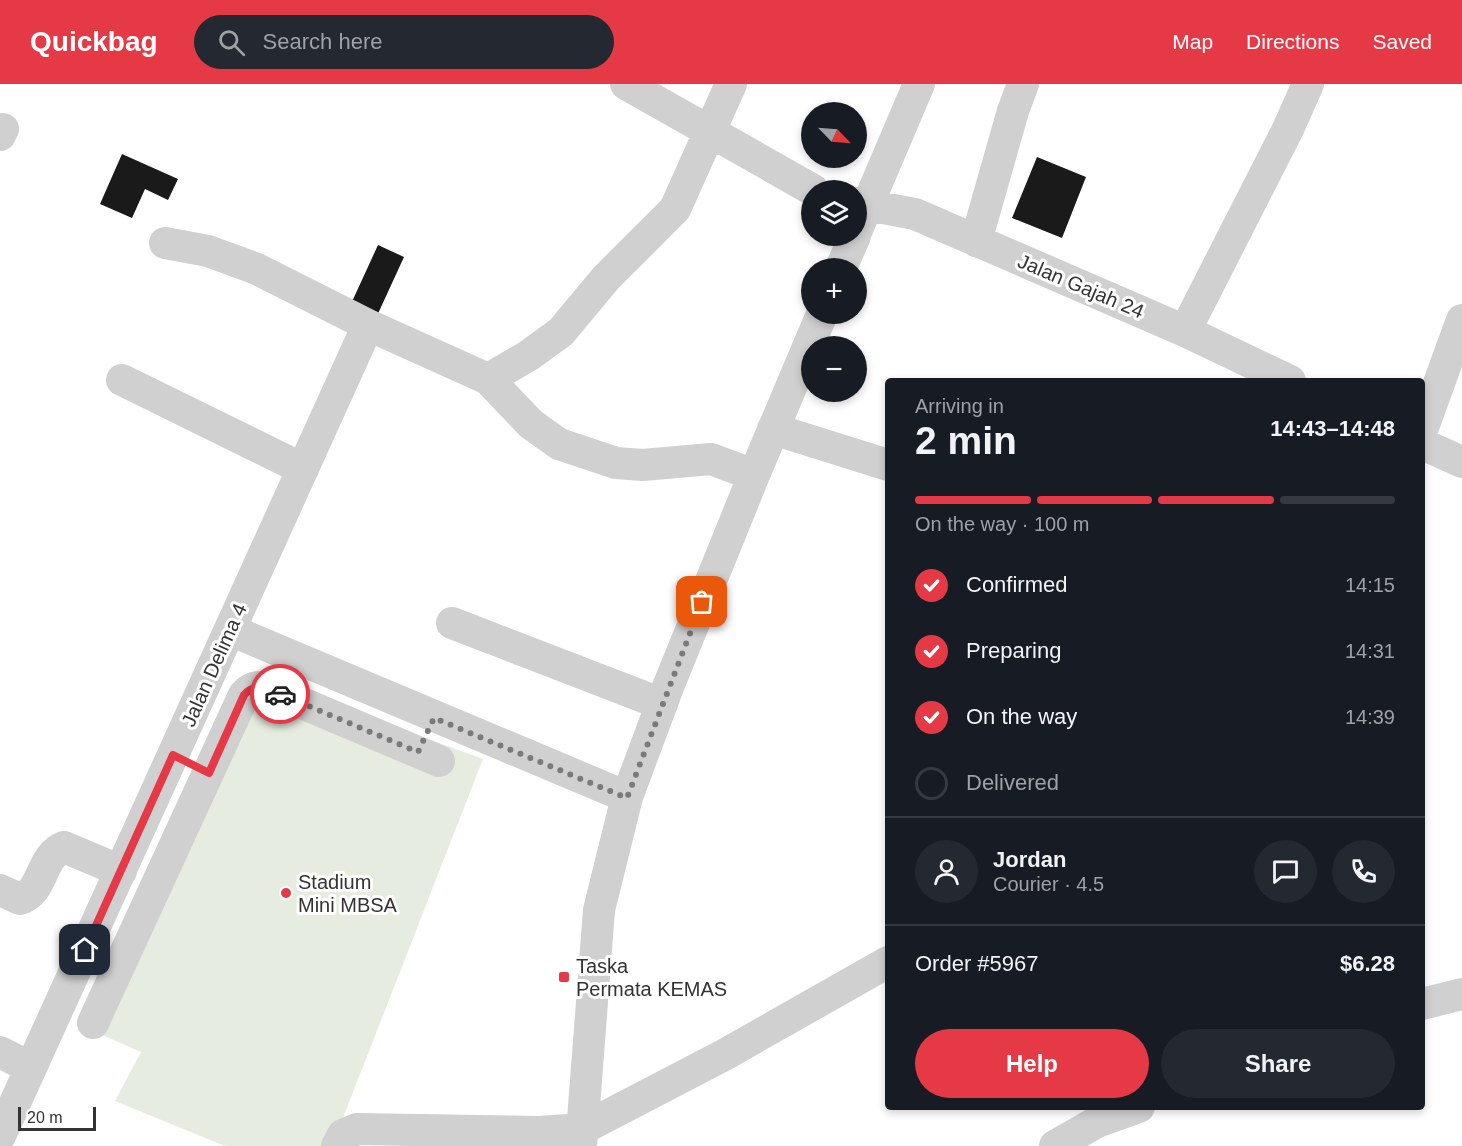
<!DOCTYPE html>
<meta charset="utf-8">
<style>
:root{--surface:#171b24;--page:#242831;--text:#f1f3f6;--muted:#9ea1a6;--line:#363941;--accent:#e63946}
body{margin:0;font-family:Helvetica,sans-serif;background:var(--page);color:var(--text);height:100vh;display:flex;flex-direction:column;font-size:22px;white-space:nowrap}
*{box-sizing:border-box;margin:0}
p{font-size:20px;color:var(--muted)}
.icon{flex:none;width:33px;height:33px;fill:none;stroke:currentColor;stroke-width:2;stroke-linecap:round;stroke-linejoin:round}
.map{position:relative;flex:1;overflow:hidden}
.panel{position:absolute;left:885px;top:294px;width:540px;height:732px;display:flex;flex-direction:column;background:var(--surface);border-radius:6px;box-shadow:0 3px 9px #0003}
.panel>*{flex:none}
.needle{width:39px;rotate:115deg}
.fabs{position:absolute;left:801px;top:18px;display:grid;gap:12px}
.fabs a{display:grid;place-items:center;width:66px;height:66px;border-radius:50%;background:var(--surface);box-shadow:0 3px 9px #0003;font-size:30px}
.scale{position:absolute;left:18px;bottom:15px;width:78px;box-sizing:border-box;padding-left:6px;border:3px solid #333;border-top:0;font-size:16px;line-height:21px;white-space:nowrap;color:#333;-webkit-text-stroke:4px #fff;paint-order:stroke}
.pin{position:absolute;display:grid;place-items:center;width:51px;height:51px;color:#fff;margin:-26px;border-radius:12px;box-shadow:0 3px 9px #0006}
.courier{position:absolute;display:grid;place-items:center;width:60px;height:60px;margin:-30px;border:4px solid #e63946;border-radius:50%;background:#fff;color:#222;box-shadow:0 2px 8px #0007}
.headline em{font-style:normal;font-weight:800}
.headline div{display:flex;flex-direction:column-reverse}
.headline{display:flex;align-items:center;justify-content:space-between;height:102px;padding:0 30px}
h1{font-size:39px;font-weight:800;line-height:45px}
.bar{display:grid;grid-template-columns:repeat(4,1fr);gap:9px 6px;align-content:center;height:72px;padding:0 30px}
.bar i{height:8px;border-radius:4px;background:var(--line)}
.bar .current{background:var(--accent)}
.bar p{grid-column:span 4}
.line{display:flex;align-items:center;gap:15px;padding:0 30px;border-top:2px solid var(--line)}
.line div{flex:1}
.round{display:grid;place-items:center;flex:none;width:63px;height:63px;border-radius:32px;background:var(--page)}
ol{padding:0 30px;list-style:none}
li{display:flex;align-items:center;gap:18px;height:66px}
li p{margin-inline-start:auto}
li .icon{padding:6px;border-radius:50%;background:var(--accent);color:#fff;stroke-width:4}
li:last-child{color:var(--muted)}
li i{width:33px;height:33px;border:3px solid var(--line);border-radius:50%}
.button{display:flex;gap:12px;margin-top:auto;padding:12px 30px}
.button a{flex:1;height:69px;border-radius:36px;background:var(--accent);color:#fff;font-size:24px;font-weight:800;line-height:69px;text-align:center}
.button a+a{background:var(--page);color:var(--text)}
header{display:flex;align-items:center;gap:36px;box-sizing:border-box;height:84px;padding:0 30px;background:var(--accent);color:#fff}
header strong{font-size:28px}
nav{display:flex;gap:33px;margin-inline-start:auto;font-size:21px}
.search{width:420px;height:54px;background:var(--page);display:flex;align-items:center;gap:15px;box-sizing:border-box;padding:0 21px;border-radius:33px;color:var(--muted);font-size:22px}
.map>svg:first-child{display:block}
.green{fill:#e6ecdf}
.building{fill:#1a1a1a}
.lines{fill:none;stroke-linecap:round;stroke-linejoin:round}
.minor{stroke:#d0d0d0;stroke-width:32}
.done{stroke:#7a7a7a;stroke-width:6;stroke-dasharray:0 10.8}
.route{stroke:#e63946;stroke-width:8}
.poi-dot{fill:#e63946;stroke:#fff;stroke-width:2}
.labels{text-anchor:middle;stroke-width:6;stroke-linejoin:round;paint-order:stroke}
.street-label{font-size:20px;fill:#333;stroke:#fff}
.poi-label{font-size:20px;fill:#333;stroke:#fff;text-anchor:start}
</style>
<header>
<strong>Quickbag</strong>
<div class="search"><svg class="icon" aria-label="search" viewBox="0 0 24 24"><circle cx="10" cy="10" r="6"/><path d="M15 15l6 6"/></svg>Search here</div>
<nav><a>Map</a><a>Directions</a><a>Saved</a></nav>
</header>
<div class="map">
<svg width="1462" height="1062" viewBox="0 0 1462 1062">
<rect width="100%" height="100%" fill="#fff"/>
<path class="green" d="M256,592L483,675L332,1062H225L115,1017L141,968L82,942Z"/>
<path class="building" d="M122,70L178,95L168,116L145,105L132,134L100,120Z
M1037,73L1086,93L1062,154L1012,134Z
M378,161L404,173L376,234L350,222Z"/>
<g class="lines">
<path class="minor" d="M626,0L813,106
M0,51L3,45
M856,119L915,130L1185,247L1290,297
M856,148L919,0
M976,157L1013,27L1023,0
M165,159L208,167L257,185L368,241L488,295L531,340L559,360L616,379L643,381L711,375L754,391
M841,184L855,152
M1185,247L1288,45L1308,0
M488,295L528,272L561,248L606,194L675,125L731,0
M122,296L303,385
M773,345L888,381
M1422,346L1462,236
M1422,360L1462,378
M452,539L662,620
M230,546L627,713
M0,806L20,815C44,808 40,772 64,763L121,787
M1422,920L1462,910
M93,939L244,611C250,604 255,602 264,603L439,677
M0,968L31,984
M0,1052L368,241
M337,1062L343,1051L357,1045L539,1048L582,1045L724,971L888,878
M581,1062L599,826L627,713L668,603L754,391L822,230
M1055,1062L1097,1038L1139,1023"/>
</g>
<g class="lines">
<path class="done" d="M280,610L418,668L434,634L627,714L702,518"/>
<path class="route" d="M85,866L173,671L209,689L244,611C255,598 267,605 280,610"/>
</g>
<g class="poi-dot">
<circle cx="286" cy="809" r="6"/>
<rect x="558" y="887" width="12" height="12" rx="3"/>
</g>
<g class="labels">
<g class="street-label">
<text transform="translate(1081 202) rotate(23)" y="7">Jalan Gajah 24</text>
<text transform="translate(214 581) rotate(-66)" y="7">Jalan Delima 4</text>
</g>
<g class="poi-label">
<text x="298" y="805">Stadium<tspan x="298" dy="23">Mini MBSA</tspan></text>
<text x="576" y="889">Taska<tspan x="576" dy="23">Permata KEMAS</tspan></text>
</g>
</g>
</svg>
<div class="fabs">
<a><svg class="needle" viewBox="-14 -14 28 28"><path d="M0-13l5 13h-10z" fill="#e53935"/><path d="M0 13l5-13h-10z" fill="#9ea1a6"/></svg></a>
<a><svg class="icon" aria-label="layers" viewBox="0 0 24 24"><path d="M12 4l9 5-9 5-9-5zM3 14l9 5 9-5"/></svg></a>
<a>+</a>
<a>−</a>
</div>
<div class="scale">20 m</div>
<div class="pin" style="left:702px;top:518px;background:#ea580c"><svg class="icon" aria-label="bag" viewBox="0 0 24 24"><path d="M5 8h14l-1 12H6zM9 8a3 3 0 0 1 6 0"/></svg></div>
<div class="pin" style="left:85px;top:866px;background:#1f2937"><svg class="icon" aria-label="home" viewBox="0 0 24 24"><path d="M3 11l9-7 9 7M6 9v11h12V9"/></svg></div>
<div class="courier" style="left:280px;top:610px"><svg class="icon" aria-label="car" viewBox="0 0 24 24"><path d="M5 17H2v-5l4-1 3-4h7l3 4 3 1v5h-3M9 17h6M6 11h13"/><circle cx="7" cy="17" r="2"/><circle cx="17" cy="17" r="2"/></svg></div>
<section class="panel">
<div class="headline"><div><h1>2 min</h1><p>Arriving in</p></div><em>14:43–14:48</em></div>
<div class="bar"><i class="current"></i><i class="current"></i><i class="current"></i><i></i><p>On the way · 100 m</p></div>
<ol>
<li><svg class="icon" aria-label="check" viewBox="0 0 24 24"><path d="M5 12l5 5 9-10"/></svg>Confirmed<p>14:15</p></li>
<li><svg class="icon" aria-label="check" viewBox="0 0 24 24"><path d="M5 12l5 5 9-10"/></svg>Preparing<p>14:31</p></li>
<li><svg class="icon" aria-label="check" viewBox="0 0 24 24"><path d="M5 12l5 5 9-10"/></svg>On the way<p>14:39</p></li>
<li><i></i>Delivered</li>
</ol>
<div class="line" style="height:108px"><a class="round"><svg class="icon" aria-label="person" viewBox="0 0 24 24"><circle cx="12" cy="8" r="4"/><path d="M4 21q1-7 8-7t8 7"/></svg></a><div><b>Jordan</b><p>Courier · 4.5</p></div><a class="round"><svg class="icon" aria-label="chat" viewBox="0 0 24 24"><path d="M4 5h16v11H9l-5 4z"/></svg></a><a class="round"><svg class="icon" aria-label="phone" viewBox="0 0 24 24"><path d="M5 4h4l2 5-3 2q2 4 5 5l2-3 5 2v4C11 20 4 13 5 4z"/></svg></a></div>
<div class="line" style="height:78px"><div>Order #5967</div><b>$6.28</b></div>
<div class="button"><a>Help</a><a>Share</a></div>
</section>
</div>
